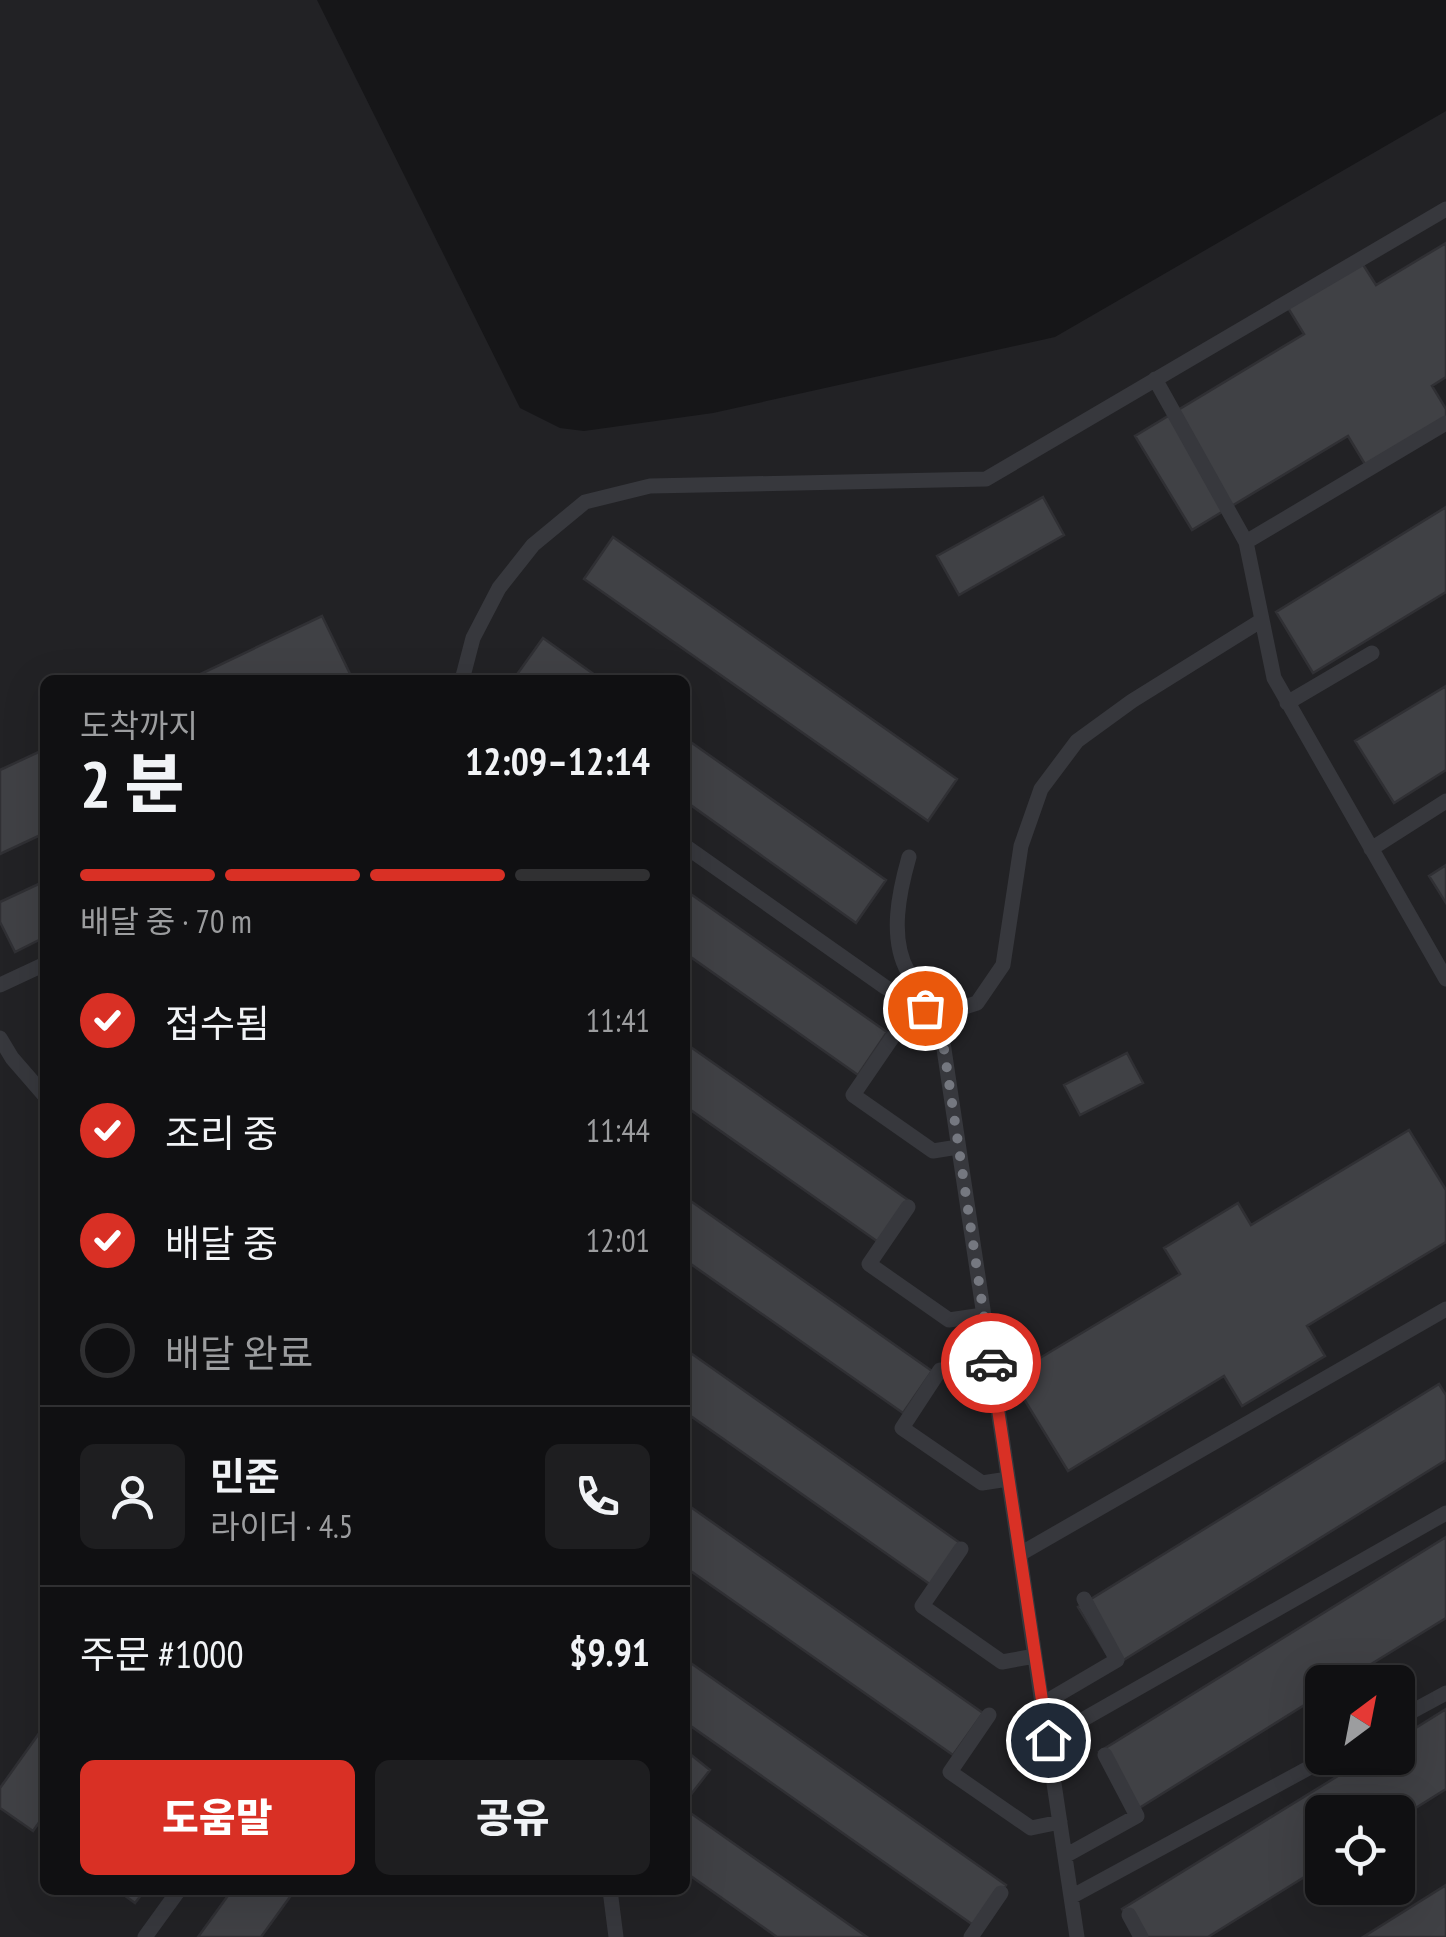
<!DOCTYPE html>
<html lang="ko">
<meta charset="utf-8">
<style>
:root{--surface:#101012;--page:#1e1e20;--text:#f1f3f6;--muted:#9c9d9f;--line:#303032;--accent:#d93025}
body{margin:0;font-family:"PT Sans Narrow","Noto Sans KR",sans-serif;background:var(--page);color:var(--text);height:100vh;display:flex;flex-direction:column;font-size:38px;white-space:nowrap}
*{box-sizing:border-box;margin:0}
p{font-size:32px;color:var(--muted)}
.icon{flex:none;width:55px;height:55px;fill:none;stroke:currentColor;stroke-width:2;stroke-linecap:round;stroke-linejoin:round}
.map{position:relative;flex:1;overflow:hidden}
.side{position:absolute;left:40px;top:675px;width:650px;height:1220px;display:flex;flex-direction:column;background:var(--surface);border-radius:15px;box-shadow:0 10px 40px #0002,0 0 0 2px var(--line)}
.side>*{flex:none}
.needle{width:65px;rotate:32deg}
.fabs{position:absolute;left:1305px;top:1665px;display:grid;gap:20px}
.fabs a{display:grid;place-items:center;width:110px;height:110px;border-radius:15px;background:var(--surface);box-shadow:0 10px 40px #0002,0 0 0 2px var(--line);font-size:50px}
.pin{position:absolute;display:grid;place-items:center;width:85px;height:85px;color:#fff;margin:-42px;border:5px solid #fff;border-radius:50%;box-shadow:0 2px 10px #0007}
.courier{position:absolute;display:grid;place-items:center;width:100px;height:100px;margin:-50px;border:8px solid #d93025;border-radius:50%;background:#fff;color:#222;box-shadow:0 2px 12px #0007}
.overview em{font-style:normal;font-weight:800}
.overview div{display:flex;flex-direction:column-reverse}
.overview{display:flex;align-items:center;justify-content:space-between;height:170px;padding:0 40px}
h1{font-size:65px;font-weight:800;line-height:75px}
.bar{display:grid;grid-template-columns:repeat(4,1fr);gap:15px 10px;align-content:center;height:120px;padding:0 40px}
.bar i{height:12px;border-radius:8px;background:var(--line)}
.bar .selected{background:var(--accent)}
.bar p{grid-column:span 4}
.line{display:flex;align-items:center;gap:25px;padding:0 40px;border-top:2px solid var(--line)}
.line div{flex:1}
.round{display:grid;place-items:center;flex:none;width:105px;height:105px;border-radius:15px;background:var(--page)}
ol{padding:0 40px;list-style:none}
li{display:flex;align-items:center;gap:30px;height:110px}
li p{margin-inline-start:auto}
li .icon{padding:10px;border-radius:50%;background:var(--accent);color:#fff;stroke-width:4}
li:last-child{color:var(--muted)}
li i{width:55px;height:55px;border:5px solid var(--line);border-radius:50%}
.cta{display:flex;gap:20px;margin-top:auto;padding:20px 40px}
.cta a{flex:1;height:115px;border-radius:15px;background:var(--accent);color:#fff;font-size:40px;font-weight:800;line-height:115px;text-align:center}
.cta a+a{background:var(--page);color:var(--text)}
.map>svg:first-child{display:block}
.built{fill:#222225;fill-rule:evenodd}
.building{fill:#404145;stroke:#303034;stroke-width:2.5}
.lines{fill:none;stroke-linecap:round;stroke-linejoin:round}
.lane{stroke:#37383d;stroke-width:15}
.done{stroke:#757880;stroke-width:10;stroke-dasharray:0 18}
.route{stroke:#d93025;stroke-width:12}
</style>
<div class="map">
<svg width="1446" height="1937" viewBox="0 0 1446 1937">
<rect width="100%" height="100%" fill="#161618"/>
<path class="built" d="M0,0H317L520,408L560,428L584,431L713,413L1055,337L1446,111V1937H0ZM45,680H685V1890H45ZM1322,1682H1398V1758H1322ZM1322,1812H1398V1888H1322Z"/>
<path class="building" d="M1446,243V377L1432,386L1446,409V418L1366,466L1348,436L1192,530L1135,436L1304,334L1288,308L1362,263L1376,285Z
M1043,497L1064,535L959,595L937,556Z
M1446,507V592L1313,673L1276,612Z
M613,537L957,779L928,821L584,579Z
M322,616L353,680H188Z
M543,638L602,680H513Z
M1446,686V770L1394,803L1355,741Z
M685,738L886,880L856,923L685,801Z
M45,749V833L0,854V770Z
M1446,865V903L1429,876Z
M45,881V937L15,952L0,922V902Z
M685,890L887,1032L858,1075L685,953Z
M685,1043L911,1202L881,1244L685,1106Z
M1127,1053L1143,1083L1080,1115L1064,1085Z
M1409,1130L1446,1190V1242L1307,1326L1325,1356L1242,1406L1224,1376L1068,1471L1010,1376L1180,1274L1164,1248L1238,1203L1251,1225Z
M685,1197L932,1371L903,1413L685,1260Z
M685,1349L960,1543L931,1585L685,1412Z
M1439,1384L1446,1395V1460L1114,1666L1078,1607Z
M685,1503L983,1713L953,1755L685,1567Z
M1446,1537V1618L1342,1682H1322V1694L1136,1810L1099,1752Z
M685,1659L1006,1885L976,1927L685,1722Z
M1446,1709V1789L1398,1819V1812H1322V1866L1208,1937H1139L1122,1909L1367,1758H1398V1739Z
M45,1725V1814L33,1831L0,1808V1788Z
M685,1750L710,1770L685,1802Z
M689,1812L867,1937H777L685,1872V1817Z
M1446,1885V1937H1363Z
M117,1890H145L135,1903Z
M232,1890H295L261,1937H198Z"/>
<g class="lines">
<path class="lane" d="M1155,379L1246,542L1274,678L1446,979
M1246,542L1446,423
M462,680L473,638L499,588L533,545L585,502L650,486L986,479L1446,209
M1287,703L1372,653
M685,846L885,987L925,1008L952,1011L977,1003L1003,965L1021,846L1041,789L1077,741L1132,701L1262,620
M1371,849L1446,801
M909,857C899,892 889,938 908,972C915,986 928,998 938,1009L1077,1937
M0,985L45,964
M0,1038L12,1058L45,1096
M892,1038L853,1095L933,1151L958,1147
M908,1207L869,1264L949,1320L983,1315
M940,1370L902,1428L982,1483L1008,1479
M961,1549L922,1606L1002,1662L1035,1656
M1020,1554L1446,1309
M1042,1704L1117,1660L1084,1599
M989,1715L950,1772L1031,1828L1060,1822
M1398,1719L1446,1693
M1047,1740L1446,1513
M1065,1856L1137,1816L1105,1755
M610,1890L616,1937
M1071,1897L1327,1758
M1129,1915L1141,1937
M145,1937L179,1890
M971,1937L1001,1893"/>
</g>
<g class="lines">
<path class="done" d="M925,1008L938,1009L991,1363"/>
<path class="route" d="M991,1363L1048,1740"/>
</g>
</svg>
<div class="fabs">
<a><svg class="needle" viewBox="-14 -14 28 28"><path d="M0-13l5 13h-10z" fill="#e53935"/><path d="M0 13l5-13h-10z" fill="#9c9d9f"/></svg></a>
<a><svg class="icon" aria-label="locate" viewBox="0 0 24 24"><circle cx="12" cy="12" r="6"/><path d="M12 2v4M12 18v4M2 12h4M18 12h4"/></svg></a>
</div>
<div class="pin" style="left:925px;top:1008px;background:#ea580c"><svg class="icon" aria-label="bag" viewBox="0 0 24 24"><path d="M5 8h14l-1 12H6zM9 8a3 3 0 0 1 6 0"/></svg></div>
<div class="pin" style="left:1048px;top:1740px;background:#1f2937"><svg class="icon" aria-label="home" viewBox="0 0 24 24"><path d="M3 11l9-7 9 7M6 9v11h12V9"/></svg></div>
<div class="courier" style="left:991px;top:1363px"><svg class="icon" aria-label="car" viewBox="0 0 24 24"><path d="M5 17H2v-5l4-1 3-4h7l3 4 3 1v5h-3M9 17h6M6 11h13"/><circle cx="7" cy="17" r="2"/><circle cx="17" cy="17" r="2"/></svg></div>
<section class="side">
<div class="overview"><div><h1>2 분</h1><p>도착까지</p></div><em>12:09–12:14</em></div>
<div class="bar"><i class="selected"></i><i class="selected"></i><i class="selected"></i><i></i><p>배달 중 · 70 m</p></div>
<ol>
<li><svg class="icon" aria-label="check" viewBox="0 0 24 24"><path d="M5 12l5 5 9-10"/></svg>접수됨<p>11:41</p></li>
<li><svg class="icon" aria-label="check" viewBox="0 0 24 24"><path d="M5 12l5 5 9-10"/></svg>조리 중<p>11:44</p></li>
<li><svg class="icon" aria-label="check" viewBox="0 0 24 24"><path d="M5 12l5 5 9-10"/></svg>배달 중<p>12:01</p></li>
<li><i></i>배달 완료</li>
</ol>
<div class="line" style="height:180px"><a class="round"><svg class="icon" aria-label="person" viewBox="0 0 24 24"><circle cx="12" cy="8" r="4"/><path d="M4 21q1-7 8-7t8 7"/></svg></a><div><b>민준</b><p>라이더 · 4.5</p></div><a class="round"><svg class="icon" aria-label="phone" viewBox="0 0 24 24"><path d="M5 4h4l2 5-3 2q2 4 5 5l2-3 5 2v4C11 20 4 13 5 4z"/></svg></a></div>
<div class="line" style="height:130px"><div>주문 #1000</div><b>$9.91</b></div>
<div class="cta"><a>도움말</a><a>공유</a></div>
</section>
</div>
